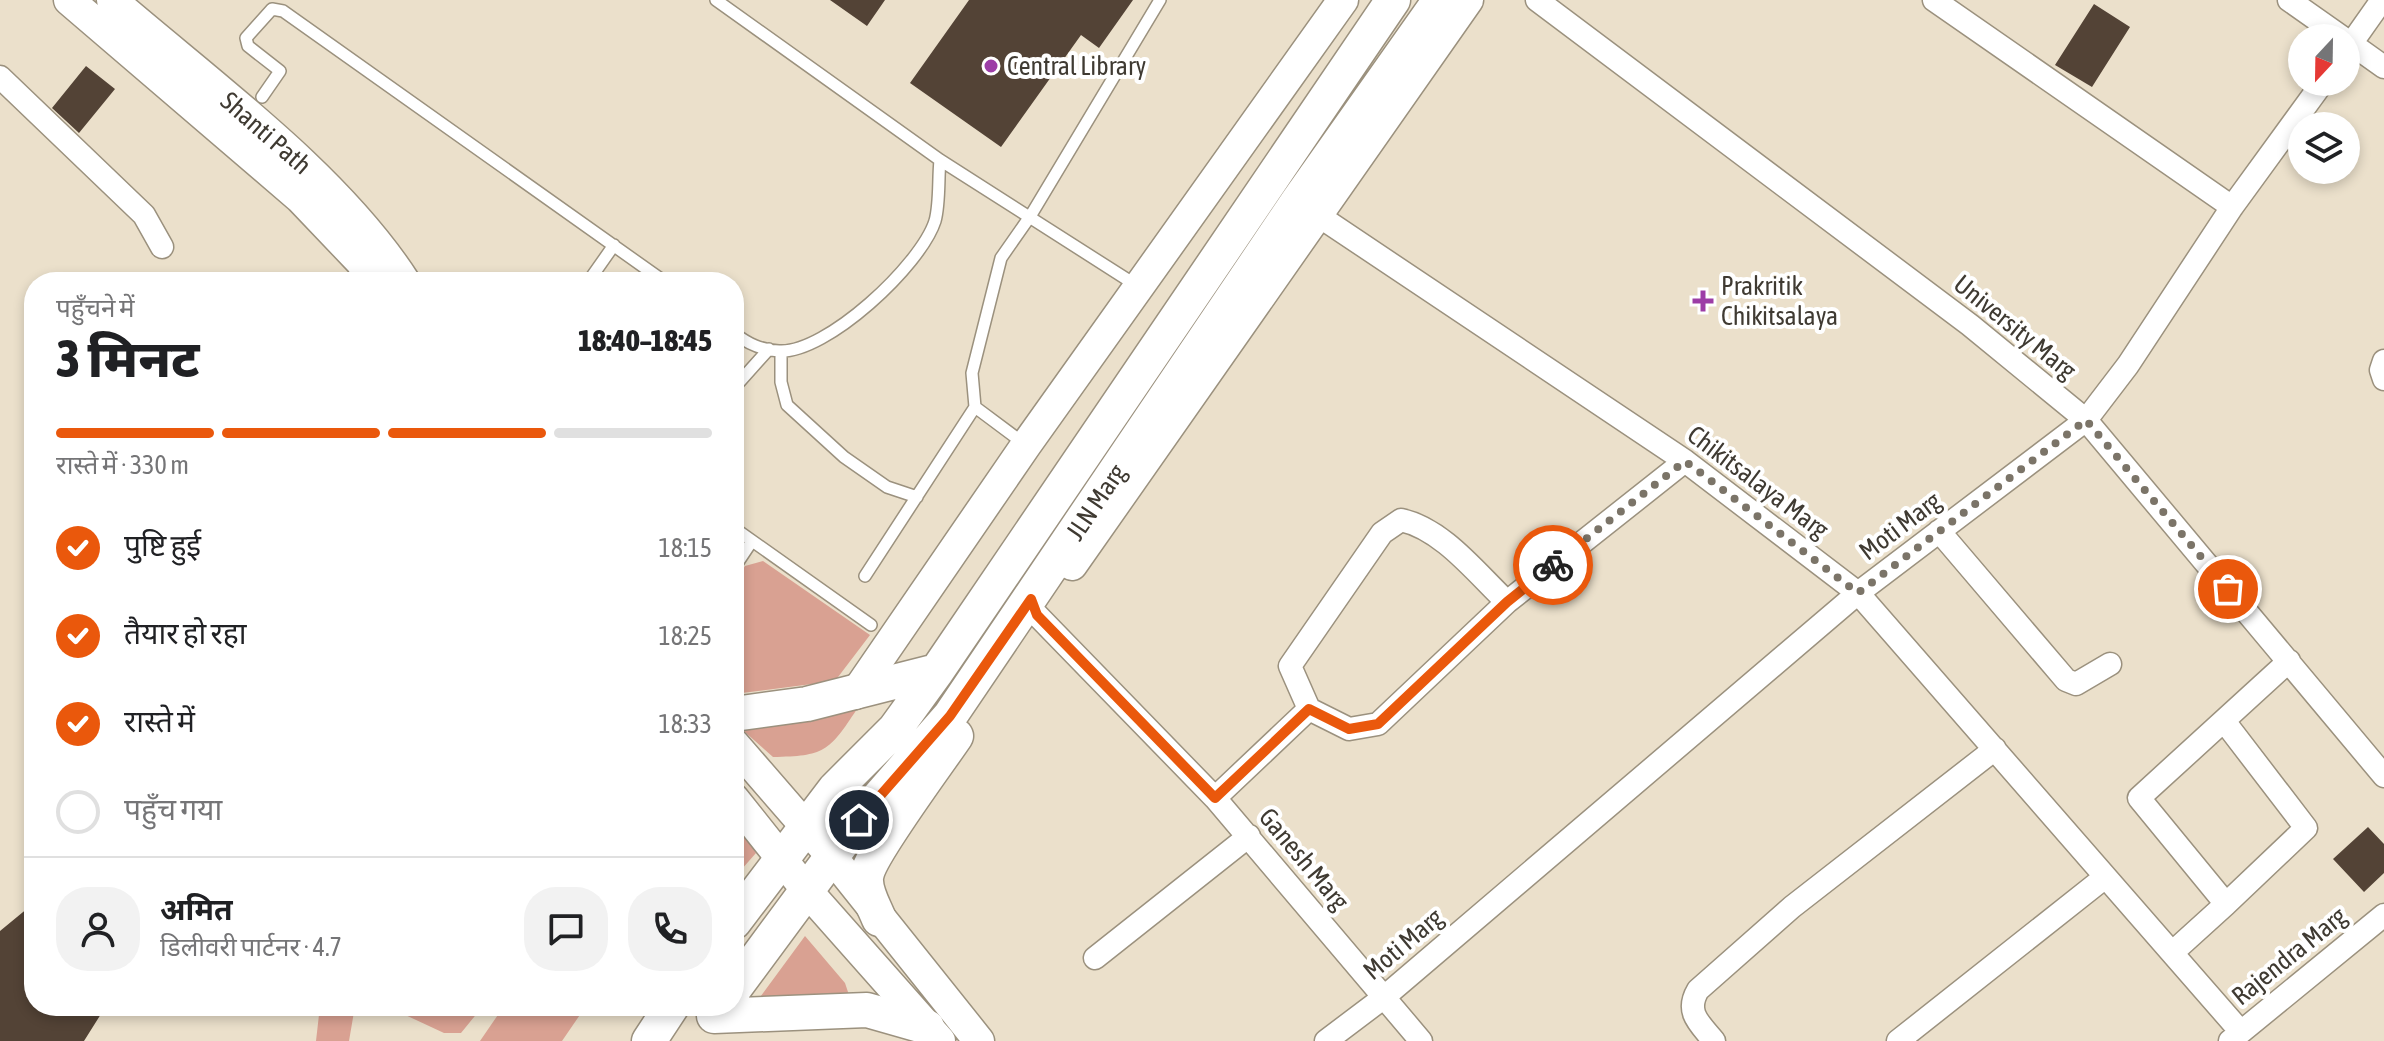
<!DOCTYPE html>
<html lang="hi">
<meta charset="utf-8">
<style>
:root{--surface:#fff;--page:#f2f2f2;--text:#202124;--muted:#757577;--line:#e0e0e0;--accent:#ea580c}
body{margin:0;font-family:"Asap Condensed","Noto Sans Devanagari",sans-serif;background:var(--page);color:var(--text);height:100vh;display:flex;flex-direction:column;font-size:30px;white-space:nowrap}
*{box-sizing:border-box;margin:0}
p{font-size:26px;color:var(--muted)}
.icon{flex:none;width:44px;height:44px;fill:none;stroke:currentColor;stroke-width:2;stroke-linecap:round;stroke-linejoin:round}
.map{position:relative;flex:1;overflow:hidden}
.side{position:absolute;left:24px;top:272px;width:720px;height:744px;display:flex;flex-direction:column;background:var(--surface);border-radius:32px;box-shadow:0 4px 12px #0003}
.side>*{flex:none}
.needle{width:52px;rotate:202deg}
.tools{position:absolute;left:2288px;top:24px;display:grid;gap:16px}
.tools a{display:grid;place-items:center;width:72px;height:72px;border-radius:50%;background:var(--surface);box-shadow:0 4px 12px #0003;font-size:40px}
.pin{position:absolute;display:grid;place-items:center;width:68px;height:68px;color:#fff;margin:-34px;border:4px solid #fff;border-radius:50%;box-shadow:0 2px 8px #0007}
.courier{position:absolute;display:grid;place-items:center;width:80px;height:80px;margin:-40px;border:6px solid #ea580c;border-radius:50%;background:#fff;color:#222;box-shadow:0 2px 10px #0007}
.overview em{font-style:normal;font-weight:800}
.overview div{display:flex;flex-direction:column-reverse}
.overview{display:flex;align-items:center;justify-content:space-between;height:136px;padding:0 32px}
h1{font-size:52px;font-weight:800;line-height:60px}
.bar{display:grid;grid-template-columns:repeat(4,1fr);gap:12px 8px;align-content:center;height:96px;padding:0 32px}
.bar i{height:10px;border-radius:6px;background:var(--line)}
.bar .active{background:var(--accent)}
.bar p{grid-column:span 4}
.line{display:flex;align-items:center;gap:20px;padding:0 32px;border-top:2px solid var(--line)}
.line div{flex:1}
.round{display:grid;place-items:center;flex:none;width:84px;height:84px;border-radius:32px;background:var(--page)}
ol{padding:0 32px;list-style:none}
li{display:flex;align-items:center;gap:24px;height:88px}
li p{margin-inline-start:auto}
li .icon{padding:8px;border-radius:50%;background:var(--accent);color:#fff;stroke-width:4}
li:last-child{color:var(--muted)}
li i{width:44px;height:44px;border:4px solid var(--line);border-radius:50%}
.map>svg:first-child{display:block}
.green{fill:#d9a192}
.building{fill:#534336}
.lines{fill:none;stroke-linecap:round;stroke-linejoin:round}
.lane-casing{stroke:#9b917e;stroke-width:14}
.street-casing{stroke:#9b917e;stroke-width:25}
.secondary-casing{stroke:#9b917e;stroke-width:33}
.primary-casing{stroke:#9b917e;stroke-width:37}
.lane{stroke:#fff;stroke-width:11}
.street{stroke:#fff;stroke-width:22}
.secondary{stroke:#fff;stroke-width:30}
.primary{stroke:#fff;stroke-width:34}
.done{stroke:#7b7468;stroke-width:8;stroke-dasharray:0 14.4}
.route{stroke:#ea580c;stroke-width:10}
.poi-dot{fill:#9c3da6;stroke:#fff;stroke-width:3}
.labels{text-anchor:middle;stroke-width:8;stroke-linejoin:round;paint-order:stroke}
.poi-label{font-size:26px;fill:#3f3a32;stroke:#fff;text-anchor:start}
.street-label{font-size:26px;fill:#3f3a32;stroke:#fff}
</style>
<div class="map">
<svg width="2384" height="1041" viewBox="0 0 2384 1041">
<rect width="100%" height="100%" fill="#ebe0cb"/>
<path class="green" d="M763,561L870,635L835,681L734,694V582L745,566Z
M857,709C829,752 824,756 773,757L736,724L774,723Z
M734,811L756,853L734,878Z
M805,936L845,983L849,995L755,1004Z
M320,1006H355L349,1041H316Z
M386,1006H483L461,1033H444Z
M504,1006H586L562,1041H480Z"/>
<path class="building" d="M830,0H885L867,26Z
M969,0H1133L1099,48L1081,35L1001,147L910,83Z
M2094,4L2130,27L2092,87L2055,65Z
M86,66L115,89L79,133L52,108Z
M2368,827L2384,844V873L2364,892L2333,859Z
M34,903V1006H106L84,1041H0V931Z"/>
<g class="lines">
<defs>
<path id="lane" d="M716,0L940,160L1139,287
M262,97L280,71L248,46L246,38L272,9L283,11L665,282
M588,282L614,245
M734,333C748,344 761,350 779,351C826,354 921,265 935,221C940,203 938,179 940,160
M781,352V382L787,405L844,457L887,487L917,497
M734,388L769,349
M975,407L1026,445
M734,528L871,625
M734,568L752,541
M865,576L975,407L972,373L1001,258L1031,215L1160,0"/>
<path id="street" d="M1537,0L1970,325L2086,420L2384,776
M1934,0L2232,207
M2289,0L2343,38
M2346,40L2384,67
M2346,51L2382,0
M0,77L144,215L162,247
M1307,208L1685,461L1858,593L2241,1032
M2384,361L2381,370L2384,379
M1939,531L2066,680L2076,684L2110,664
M1507,602C1477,574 1443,529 1401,520L1382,533L1290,666L1309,709L1349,729L1378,724L1507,602L1685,461
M1037,615L1215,798L1421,1041
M2224,721L2306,828L2226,904L2139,798L2289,661
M1215,798L1309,709
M2173,952L2226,904
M1095,958L1249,836
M1326,1041L1383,998L1858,593L2086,420L2128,365L2232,207L2323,82
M1714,1041C1699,1023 1685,1012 1698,990L1792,907L1995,749
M1898,1041L2104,878
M2230,1041L2384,915"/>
<path id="secondary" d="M69,0L300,198L361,262L373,282
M112,0C208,83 337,176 405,282
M1072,565L1468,0
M855,694L1026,445L1343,0
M734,744L832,857L979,1041
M734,799L808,892L940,1041"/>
<path id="primary" d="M734,714L807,704L937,671
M879,919C874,906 865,892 866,878C868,856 940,760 956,736
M734,922L835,789L895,729L937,671L1393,0
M734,989L859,820L950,716L1298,201L1440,0
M714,1016L867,1010L927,1027
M649,1041L672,1006"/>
</defs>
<use href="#lane" class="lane-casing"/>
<use href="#street" class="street-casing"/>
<use href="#secondary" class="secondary-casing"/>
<use href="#primary" class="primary-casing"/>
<use href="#lane" class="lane"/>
<use href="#street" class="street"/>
<use href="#secondary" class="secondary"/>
<use href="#primary" class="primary"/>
</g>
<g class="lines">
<path class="done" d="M1553,565L1685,461L1858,593L2086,420L2228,589"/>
<path class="route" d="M859,820L950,716L1031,599L1037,615L1215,798L1309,709L1349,729L1378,724L1507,602L1553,565"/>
</g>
<g class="poi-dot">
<circle cx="991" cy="66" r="8"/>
<path d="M1699 289h8v8h8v8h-8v8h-8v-8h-8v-8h8z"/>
</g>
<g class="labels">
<g class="poi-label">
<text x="1007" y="75">Central Library</text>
<text x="1721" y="295">Prakritik<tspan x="1721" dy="30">Chikitsalaya</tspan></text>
</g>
<g class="street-label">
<text transform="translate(266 133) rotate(41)" y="9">Shanti Path</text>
<text transform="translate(2015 327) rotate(39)" y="9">University Marg</text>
<text transform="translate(1758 482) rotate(37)" y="9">Chikitsalaya Marg</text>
<text transform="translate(1096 502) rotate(-56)" y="9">JLN Marg</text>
<text transform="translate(1900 526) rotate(-37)" y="9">Moti Marg</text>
<text transform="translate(1304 859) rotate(50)" y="9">Ganesh Marg</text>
<text transform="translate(1403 944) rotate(-40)" y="9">Moti Marg</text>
<text transform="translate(2289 956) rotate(-39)" y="9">Rajendra Marg</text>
</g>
</g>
</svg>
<div class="tools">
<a><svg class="needle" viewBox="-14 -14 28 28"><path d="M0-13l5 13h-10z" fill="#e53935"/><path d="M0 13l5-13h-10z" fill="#757577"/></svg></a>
<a><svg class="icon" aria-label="layers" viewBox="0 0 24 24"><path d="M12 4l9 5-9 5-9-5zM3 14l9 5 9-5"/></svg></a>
</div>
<div class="pin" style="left:2228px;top:589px;background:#ea580c"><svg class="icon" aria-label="bag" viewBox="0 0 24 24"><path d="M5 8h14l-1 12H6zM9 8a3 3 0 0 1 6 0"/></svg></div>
<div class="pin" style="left:859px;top:820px;background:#1f2937"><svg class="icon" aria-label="home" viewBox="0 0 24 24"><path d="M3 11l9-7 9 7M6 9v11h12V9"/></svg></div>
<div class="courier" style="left:1553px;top:565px"><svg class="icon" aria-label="bike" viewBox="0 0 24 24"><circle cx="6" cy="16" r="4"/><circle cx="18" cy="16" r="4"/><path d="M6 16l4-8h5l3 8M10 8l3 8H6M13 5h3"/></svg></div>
<section class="side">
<div class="overview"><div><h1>3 मिनट</h1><p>पहुँचने में</p></div><em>18:40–18:45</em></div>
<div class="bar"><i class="active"></i><i class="active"></i><i class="active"></i><i></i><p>रास्ते में · 330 m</p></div>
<ol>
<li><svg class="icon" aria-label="check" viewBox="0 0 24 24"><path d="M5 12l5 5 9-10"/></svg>पुष्टि हुई<p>18:15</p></li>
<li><svg class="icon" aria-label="check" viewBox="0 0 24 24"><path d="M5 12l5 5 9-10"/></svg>तैयार हो रहा<p>18:25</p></li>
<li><svg class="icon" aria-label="check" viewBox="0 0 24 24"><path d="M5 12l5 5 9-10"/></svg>रास्ते में<p>18:33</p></li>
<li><i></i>पहुँच गया</li>
</ol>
<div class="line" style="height:144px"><a class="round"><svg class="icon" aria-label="person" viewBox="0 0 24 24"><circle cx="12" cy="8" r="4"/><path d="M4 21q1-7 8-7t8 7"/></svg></a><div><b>अमित</b><p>डिलीवरी पार्टनर · 4.7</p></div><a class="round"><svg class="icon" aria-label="chat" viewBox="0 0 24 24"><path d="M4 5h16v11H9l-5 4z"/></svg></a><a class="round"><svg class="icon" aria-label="phone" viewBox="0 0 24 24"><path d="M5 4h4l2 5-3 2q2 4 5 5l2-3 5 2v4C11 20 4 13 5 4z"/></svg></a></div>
</section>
</div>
